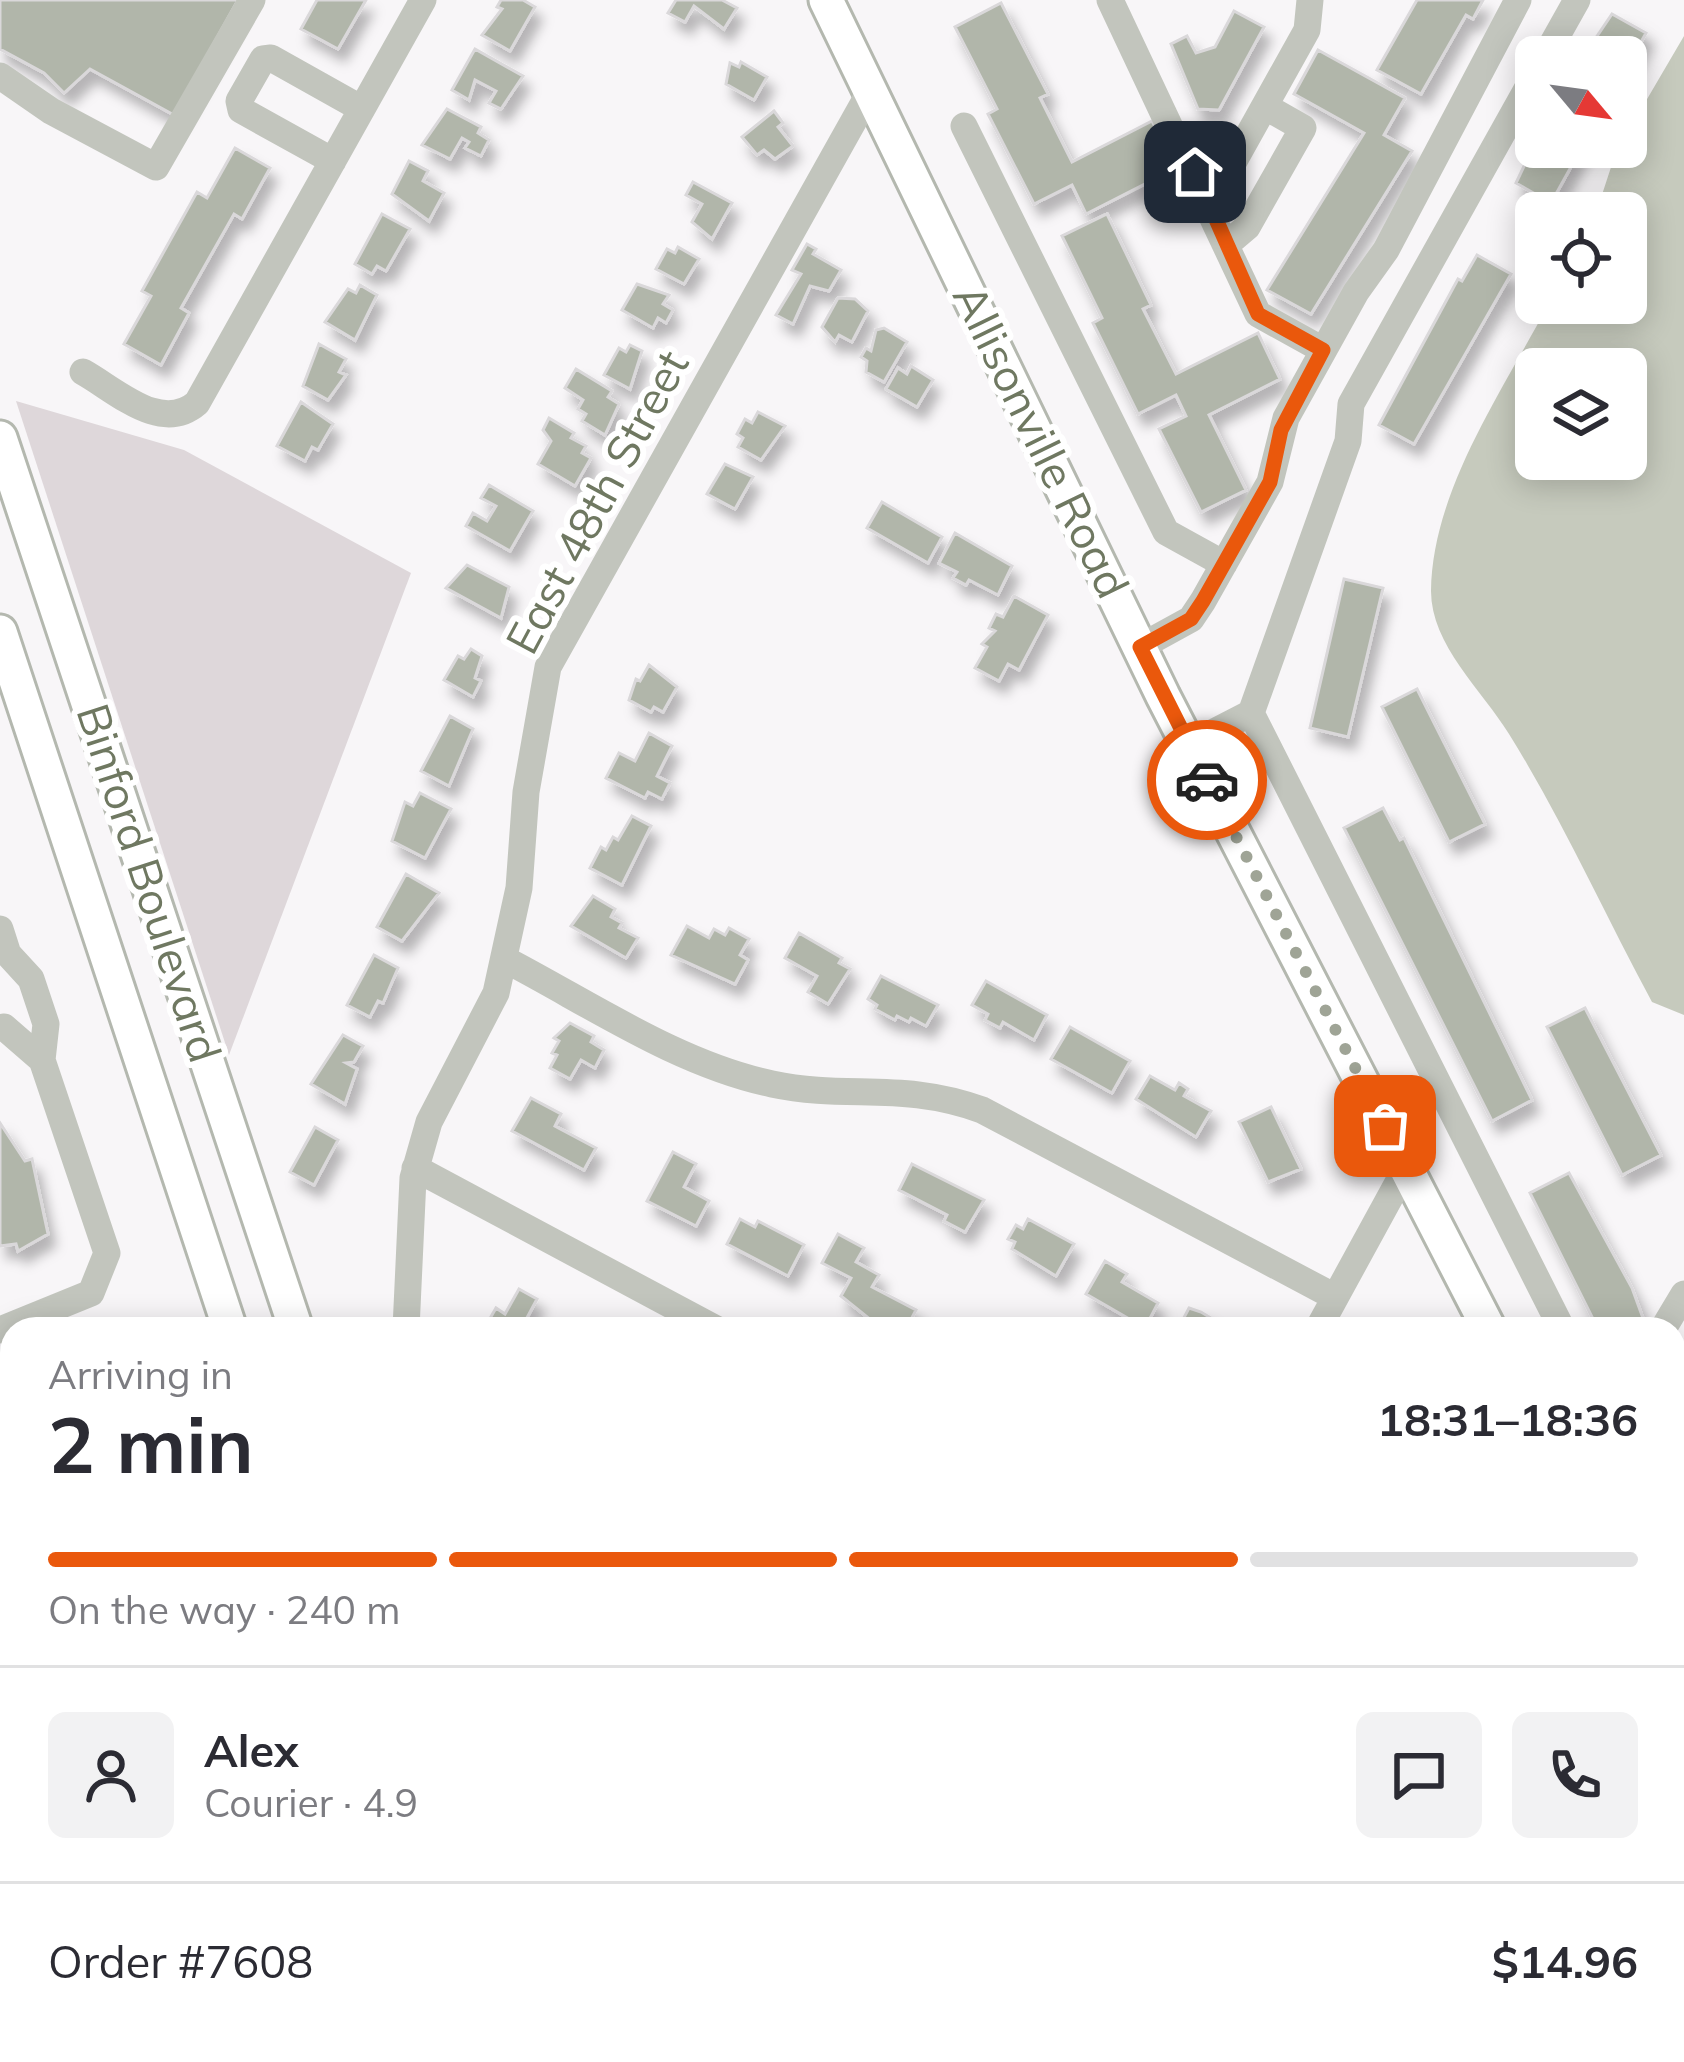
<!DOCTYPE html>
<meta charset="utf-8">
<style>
:root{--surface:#fff;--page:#f2f2f3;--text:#2b2b33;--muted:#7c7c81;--line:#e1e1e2;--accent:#ea580c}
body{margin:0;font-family:Mulish,sans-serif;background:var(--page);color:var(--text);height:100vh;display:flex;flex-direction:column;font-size:45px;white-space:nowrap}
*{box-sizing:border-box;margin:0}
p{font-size:39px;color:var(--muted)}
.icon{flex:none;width:66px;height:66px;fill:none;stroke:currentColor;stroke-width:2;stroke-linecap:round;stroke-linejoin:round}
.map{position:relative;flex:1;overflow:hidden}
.details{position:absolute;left:0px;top:1317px;width:1686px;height:747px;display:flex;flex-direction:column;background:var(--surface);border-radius:36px 36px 0 0;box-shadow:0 6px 30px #0003}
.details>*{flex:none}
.needle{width:78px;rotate:119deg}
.fabs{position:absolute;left:1515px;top:36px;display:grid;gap:24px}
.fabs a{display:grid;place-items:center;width:132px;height:132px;border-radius:18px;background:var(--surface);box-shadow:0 6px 30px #0003;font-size:60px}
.pin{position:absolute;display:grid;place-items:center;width:102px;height:102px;color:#fff;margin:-51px;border-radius:24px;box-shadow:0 6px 18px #0006}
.courier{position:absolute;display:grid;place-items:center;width:120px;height:120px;margin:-60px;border:9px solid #ea580c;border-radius:50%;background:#fff;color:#222;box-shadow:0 3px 15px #0007}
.overview em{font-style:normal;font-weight:700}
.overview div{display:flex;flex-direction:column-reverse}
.overview{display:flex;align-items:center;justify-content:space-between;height:204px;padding:0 48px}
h1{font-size:78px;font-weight:700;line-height:90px}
.bar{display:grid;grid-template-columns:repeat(4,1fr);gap:18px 12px;align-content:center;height:144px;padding:0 48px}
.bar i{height:15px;border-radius:9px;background:var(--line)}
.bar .on{background:var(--accent)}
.bar p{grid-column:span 4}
.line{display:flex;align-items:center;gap:30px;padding:0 48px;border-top:3px solid var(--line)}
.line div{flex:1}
.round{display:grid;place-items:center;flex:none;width:126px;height:126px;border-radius:18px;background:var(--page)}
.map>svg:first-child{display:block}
.built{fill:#e7e6e6}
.green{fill:#ded7da}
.water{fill:#c6cabd;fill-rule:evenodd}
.building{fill:#b1b6aa;stroke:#dad8da;stroke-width:3;filter:url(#shadow)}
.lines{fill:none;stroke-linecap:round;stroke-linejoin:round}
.major-casing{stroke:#b4b8af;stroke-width:39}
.minor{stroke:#c2c5bd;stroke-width:27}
.major{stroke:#fff;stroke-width:33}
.done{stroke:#9fa496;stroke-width:12;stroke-dasharray:0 21.6}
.route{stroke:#ea580c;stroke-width:15}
.labels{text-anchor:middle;stroke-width:12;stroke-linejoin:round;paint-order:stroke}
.street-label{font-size:45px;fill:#6f7861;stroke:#fff}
</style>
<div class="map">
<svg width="1684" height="2062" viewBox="0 0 1684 2062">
<defs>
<filter id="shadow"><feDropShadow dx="7" dy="12" stdDeviation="6" flood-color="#0004"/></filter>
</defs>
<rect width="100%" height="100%" fill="#f8f6f8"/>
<path class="built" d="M1684,1350V1651L1674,1632V1368Z"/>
<path class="green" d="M16,401L184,450L411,573L229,1055Z"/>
<path class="water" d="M1684,36V1015L1652,1002C1604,913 1562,819 1509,734C1482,690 1431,645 1431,591C1432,490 1504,389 1549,303H1626V213H1596L1615,155L1626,147V135ZM1536,369H1626V459H1536Z"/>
<path class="building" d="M0,0H238L174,115L90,69L64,93L44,73L0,49Z
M317,0H366L338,49L301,29Z
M501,0H523L535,7L510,51L482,35L502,9L497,7Z
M676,0H722L737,8L724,29L694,6L685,22L668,13Z
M1417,0H1483L1473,19L1466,15L1421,94L1377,70Z
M1001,3L1048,94L1040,98L1072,162L1152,121L1176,168L1086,214L1072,185L1034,204L988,114L997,109L955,27Z
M1234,11L1264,27L1219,110L1198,109L1171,44L1187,36L1196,53L1215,47Z
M1612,14L1646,33L1626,69V57H1583Z
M475,49L523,76L501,109L489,103L496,91L475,80L469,100L452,90Z
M1318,50L1405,98L1384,135L1412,151L1311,314L1267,290L1364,133L1294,94Z
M741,62L767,77L754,100L726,84L730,63L739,67Z
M447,109L481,127L478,133L489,140L481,156L465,148L469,142L462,138L450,159L422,145Z
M774,111L783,123L778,127L793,146L775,159L764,150L757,155L742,137Z
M1536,141V147H1582L1551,203L1516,183Z
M235,148L270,168L242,219L234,214L181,308L189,313L161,365L124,344L151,296L142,291L197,192L207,198Z
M409,161L428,171L423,181L444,193L429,221L392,194Z
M693,182L732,203L712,239L692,222L702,204L686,195Z
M382,214L410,229L386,271L377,266L372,274L355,264Z
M1107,214L1151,305L1143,309L1176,374L1258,333L1280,379L1209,415L1246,490L1201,512L1159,429L1186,416L1176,395L1138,414L1093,323L1102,318L1062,236Z
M807,244L816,249L813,254L841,270L829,291L810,286L793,324L776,315L801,274L792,270Z
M678,247L699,259L684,284L656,269L667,249L675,253Z
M1477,255L1511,274L1414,444L1379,425L1458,279L1462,281Z
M637,284L669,295L663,304L673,310L666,323L658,318L653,328L622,310Z
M360,285L377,295L355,340L325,322L348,289L356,293Z
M838,298L855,299L868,311L852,342L839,335L835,342L822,327Z
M884,328L907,342L884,382L866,372L867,361L861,357L866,348L871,351L876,330Z
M319,344L346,359L339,372L346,375L328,400L303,386Z
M630,345L642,351L630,389L604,375L619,348L626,352Z
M911,366L933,380L917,407L886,389L898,368L907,374Z
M576,369L612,391L608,397L619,404L605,435L582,421L586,414L578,409L583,400L565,388Z
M301,402L333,424L318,450L312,447L305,461L277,446Z
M758,412L785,426L761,460L738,447L743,438L737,434L745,419L752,423Z
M549,418L574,433L571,438L586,446L582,453L591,458L575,486L538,464L551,441L543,430Z
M725,464L753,477L735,509L707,494Z
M489,485L533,511L510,551L466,526L473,513L487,521L496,506L481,498Z
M882,502L942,537L928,563L867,528Z
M955,533L1012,566L998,595L969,580L966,585L953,578L957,572L939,563Z
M467,565L509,587L501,618L446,588Z
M1344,579L1383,588L1348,737L1310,728Z
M1014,596L1048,615L1019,670L1008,664L999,681L975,668L987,647L982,644L995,631L989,628L996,614L1003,617Z
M471,649L482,656L475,678L481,681L473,697L444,680L458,656L464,659Z
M649,665L677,687L663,712L654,707L651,712L629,700L636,679L640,681Z
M1417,689L1485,824L1449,842L1382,707Z
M450,716L473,729L449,786L421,771Z
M649,733L672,746L657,776L670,783L662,799L648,792L645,798L606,778L619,753L635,761Z
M420,793L451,809L425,858L392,841L405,802L413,806Z
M1383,808L1400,840L1404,838L1532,1100L1492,1121L1344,828Z
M632,816L651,826L622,885L590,868L601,847L606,850L613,837L618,840Z
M406,874L439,893L402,941L377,927Z
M593,896L615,909L611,917L622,923L619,928L638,938L626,958L571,926Z
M687,926L709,938L714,929L725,935L729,928L749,939L740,955L748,960L735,984L671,955Z
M799,933L842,958L839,963L850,969L828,1004L808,992L817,976L785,958Z
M374,955L398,968L383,1003L378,1001L370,1017L347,1005Z
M881,976L938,1005L926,1026L911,1018L909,1022L897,1016L895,1020L875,1009L877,1005L868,999Z
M986,981L1047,1015L1034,1040L1003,1022L1000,1028L985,1020L988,1014L972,1005Z
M1585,1008L1661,1155L1622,1175L1547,1027Z
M570,1023L594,1036L591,1042L604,1050L595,1068L581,1060L570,1079L550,1068L557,1055L552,1053L559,1041L554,1038Z
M1070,1027L1130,1061L1112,1093L1051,1059Z
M343,1035L363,1046L354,1062L346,1063L357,1069L345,1104L311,1084Z
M1150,1076L1175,1090L1179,1083L1188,1089L1184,1096L1211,1111L1196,1137L1136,1099Z
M531,1098L561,1114L555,1126L596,1148L584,1170L512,1131Z
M1271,1107L1301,1169L1268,1182L1239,1122Z
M0,1123L25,1161L32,1159L48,1234L18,1251L16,1244L0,1246Z
M315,1127L338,1140L314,1185L290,1172Z
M673,1152L696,1164L684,1187L709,1201L696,1226L647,1201Z
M912,1164L984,1200L965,1232L944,1221L947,1215L899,1190Z
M1569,1173L1632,1288L1644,1321L1628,1329H1598L1530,1193Z
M740,1219L755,1227L758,1221L804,1245L788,1276L727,1244Z
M1028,1219L1074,1244L1056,1276L1012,1249L1015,1242L1008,1239L1016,1225L1023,1229Z
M838,1234L864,1248L856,1262L879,1275L872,1287L916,1310L906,1329H882L841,1296L851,1278L822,1263Z
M1105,1261L1127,1274L1122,1282L1158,1303L1145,1328L1086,1294Z
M519,1289L537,1299L521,1329H484L496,1308L505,1314Z
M1189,1308L1201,1312L1229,1329H1178Z
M1684,1364V1425L1674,1420V1382Z
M8,1930L12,1986L8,1981L0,1989V1933Z
M1674,2012L1684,2018V2062H1647L1652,2052H1674Z
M12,2043V2052H114L115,2057L0,2062L1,2047Z
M1231,2052H1277L1274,2062H1227Z
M1460,2052H1494L1488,2062H1454Z"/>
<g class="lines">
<defs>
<path id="major" d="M826,0L1163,696L1489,1329
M0,438L296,1329
M0,632L230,1329
M1674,1682L1684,1702
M468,2052L471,2062
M536,2052L540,2062"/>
</defs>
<use href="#major" class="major-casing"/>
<path class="minor" d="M1110,0L1258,314L1323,350
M1545,57L1577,0
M0,76L51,111L156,167L252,0
M964,126L1166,532L1224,564
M333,161L241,110L239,101L263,59L271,58L362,109
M1210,204L1307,30L1310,0
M1227,244L1247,227L1303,128L1266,107
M83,372C117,391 161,434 197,403L423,0
M1140,647L1191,619L1203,601L1270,482L1286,418L1356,292L1386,250L1518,0
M1251,713L1348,441L1351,404L1536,73
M1251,713L1562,1329
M1189,745L1251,713
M0,929L8,954L31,979L46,1024L42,1060L107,1253L91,1293L0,1330
M504,959C589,1003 677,1064 772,1084C848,1100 902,1081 982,1110L1335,1297
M4,1027L42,1060
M415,1168L716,1329
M406,1329L413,1178L429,1122L496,993L519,888L526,792L548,667L871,90
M1318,1329L1406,1168
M1663,1329L1684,1294
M0,1683L12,1661
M0,1771L12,1778
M0,1854L12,1861
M197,2052L200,2062
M912,2062L918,2052
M1361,2062L1366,2052"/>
<use href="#major" class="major"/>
</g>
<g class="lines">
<path class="done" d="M1207,780L1385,1126"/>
<path class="route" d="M1195,172L1258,314L1323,350L1281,430L1270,482L1203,601L1191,619L1140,647L1207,780"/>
</g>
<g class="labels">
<g class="street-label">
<text transform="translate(1041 441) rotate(64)" y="16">Allisonville Road</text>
<text transform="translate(597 502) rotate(-62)" y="16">East 48th Street</text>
<text transform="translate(149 883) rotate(72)" y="16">Binford Boulevard</text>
</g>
</g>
</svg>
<div class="fabs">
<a><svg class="needle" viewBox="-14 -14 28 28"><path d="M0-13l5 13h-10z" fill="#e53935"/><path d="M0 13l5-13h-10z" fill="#7c7c81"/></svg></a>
<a><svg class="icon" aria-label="locate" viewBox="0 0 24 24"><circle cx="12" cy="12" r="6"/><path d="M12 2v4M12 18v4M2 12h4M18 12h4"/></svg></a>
<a><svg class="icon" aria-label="layers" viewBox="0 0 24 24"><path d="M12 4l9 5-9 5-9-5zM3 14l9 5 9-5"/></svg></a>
</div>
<div class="pin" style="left:1385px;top:1126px;background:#ea580c"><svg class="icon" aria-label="bag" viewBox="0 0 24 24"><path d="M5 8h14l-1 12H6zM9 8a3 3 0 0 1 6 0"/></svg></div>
<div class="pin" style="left:1195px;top:172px;background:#1f2937"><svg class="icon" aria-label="home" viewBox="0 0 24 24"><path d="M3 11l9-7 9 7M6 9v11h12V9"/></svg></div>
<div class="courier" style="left:1207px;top:780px"><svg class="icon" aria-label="car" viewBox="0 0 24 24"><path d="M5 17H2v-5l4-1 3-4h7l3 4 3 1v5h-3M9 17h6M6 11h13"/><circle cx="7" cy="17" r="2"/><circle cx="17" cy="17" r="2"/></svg></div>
<section class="details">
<div class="overview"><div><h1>2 min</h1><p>Arriving in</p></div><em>18:31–18:36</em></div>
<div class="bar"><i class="on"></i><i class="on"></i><i class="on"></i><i></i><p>On the way · 240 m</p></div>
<div class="line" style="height:216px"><a class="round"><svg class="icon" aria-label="person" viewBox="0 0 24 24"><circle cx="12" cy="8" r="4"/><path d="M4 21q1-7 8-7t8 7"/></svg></a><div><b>Alex</b><p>Courier · 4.9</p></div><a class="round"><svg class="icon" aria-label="chat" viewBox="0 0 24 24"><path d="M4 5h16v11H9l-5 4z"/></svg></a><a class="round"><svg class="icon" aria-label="phone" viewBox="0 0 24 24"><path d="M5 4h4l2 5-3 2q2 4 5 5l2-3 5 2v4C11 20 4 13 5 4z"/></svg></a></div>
<div class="line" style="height:156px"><div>Order #7608</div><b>$14.96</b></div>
</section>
</div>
